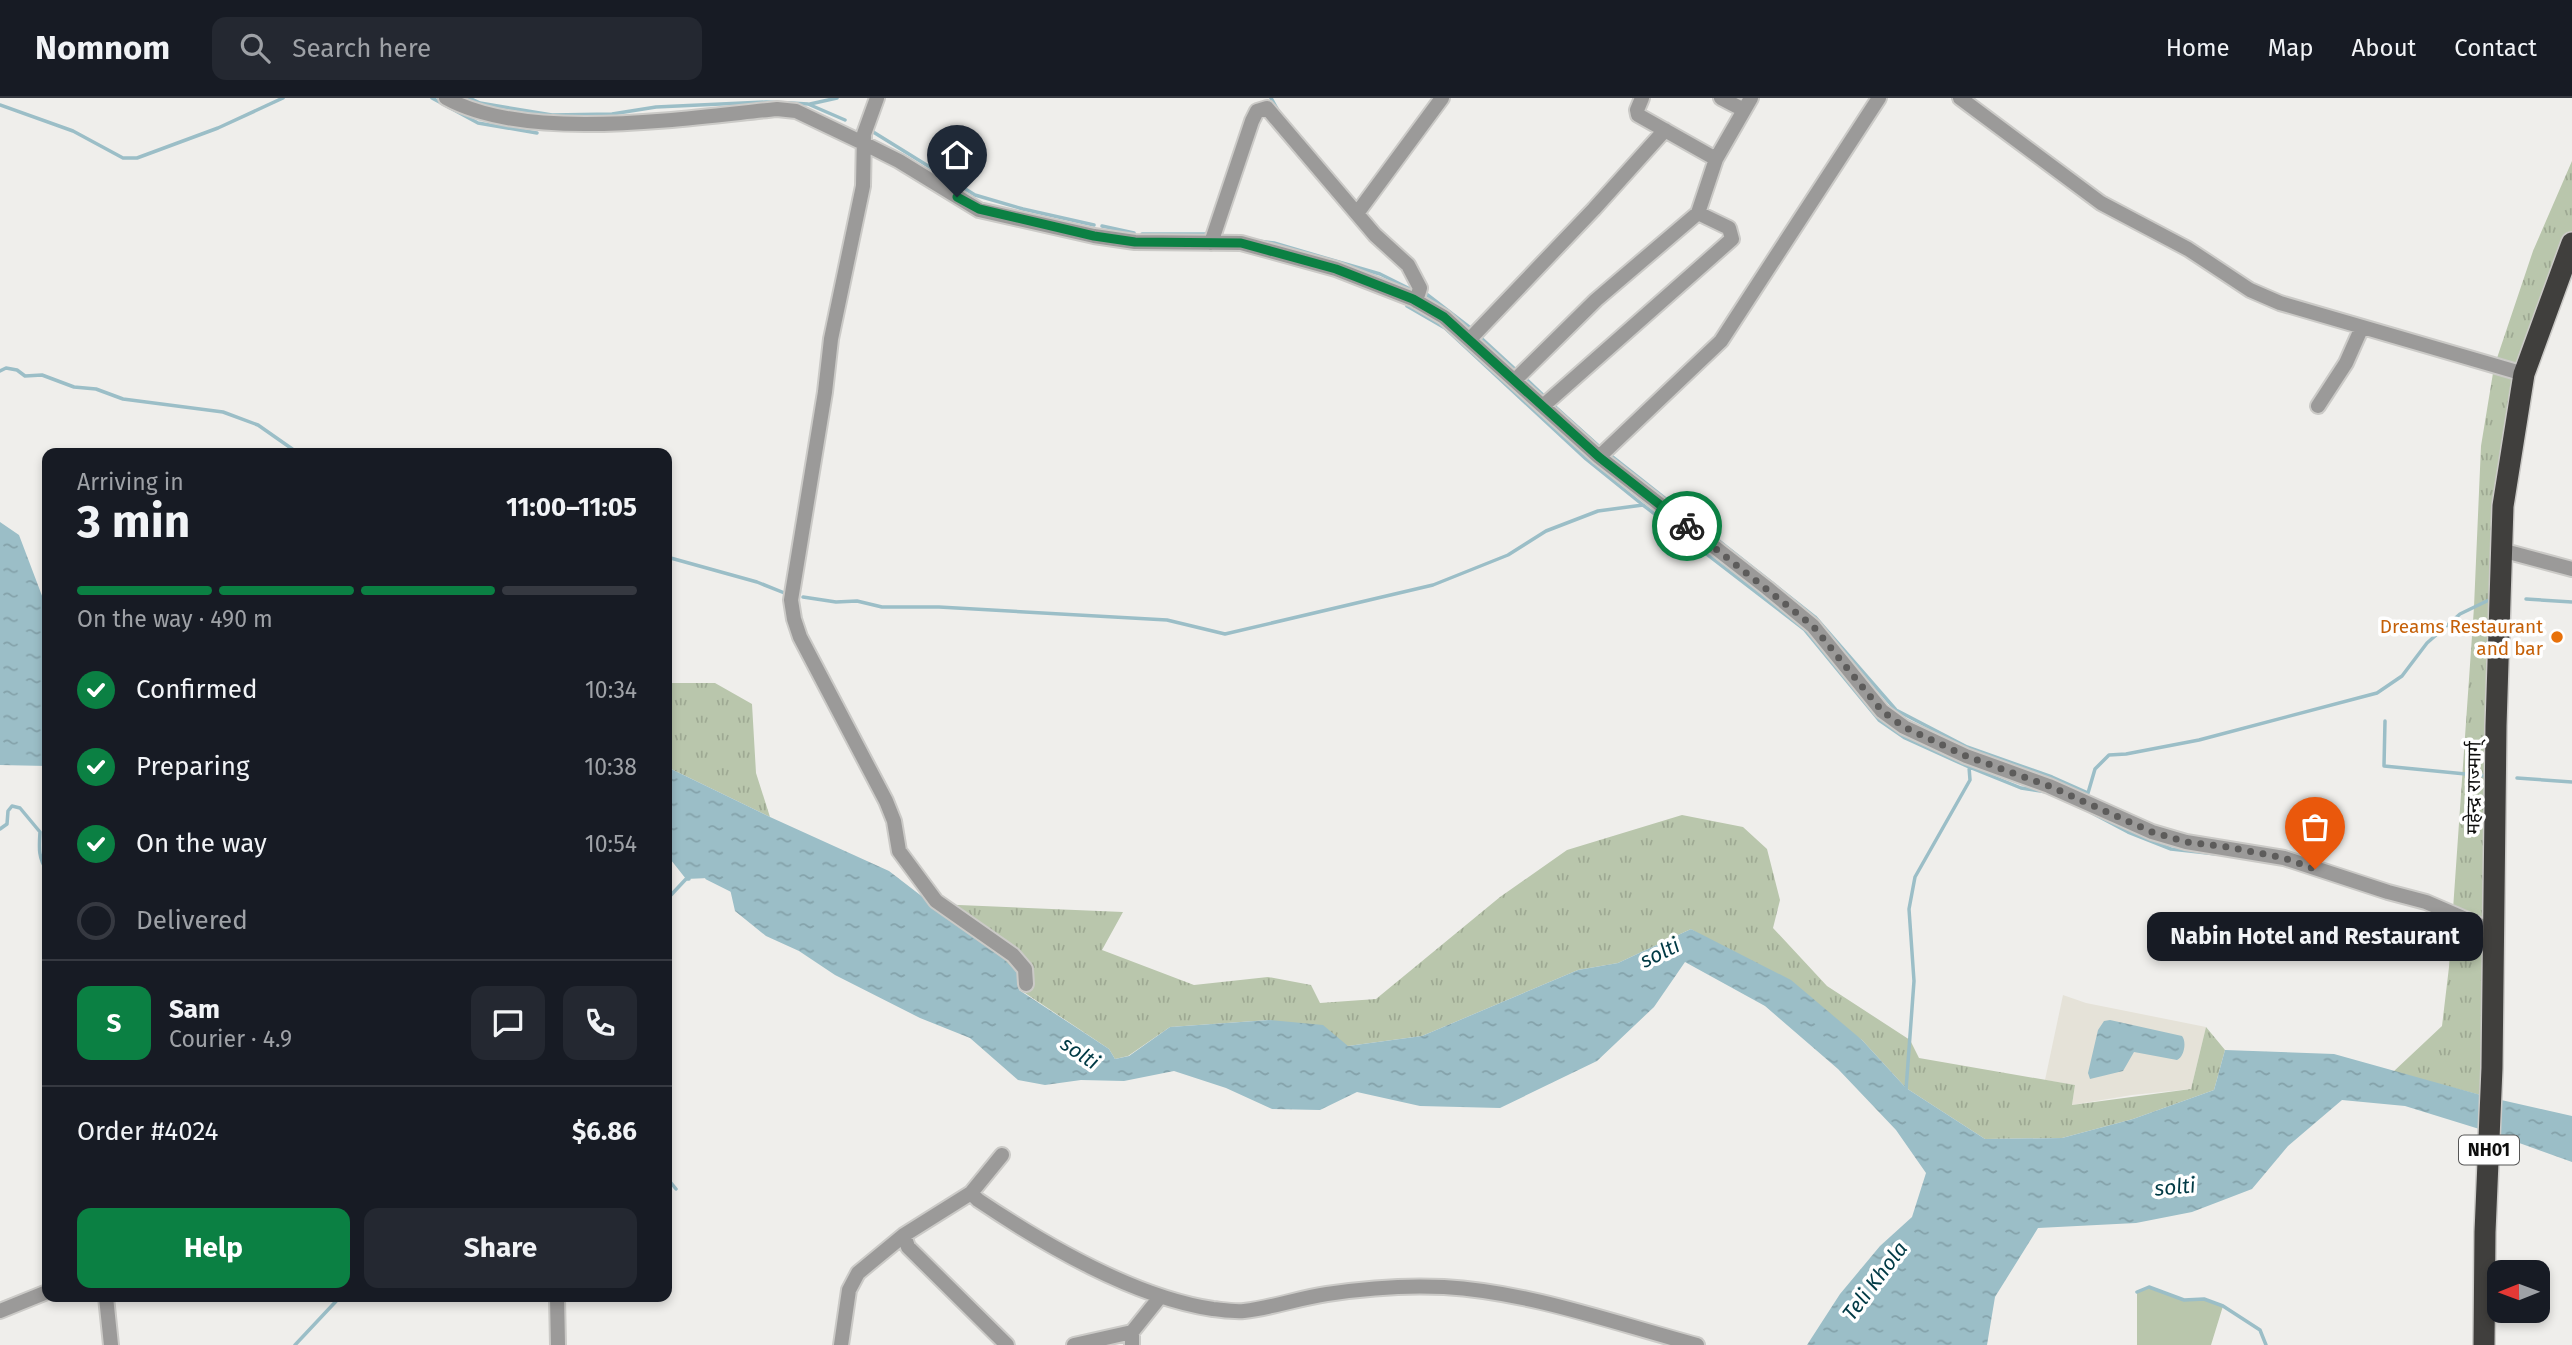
<!DOCTYPE html>
<meta charset="utf-8">
<style>
:root{--surface:#171b24;--page:#242831;--text:#f1f3f6;--muted:#9ea1a6;--line:#363941;--accent:#0b8043}
body{margin:0;font-family:"Fira Sans","Noto Sans Devanagari",sans-serif;background:var(--page);color:var(--text);height:100vh;display:flex;flex-direction:column;font-size:26px;white-space:nowrap}
*{box-sizing:border-box;margin:0}
p{font-size:23px;color:var(--muted)}
.icon{flex:none;width:38px;height:38px;fill:none;stroke:currentColor;stroke-width:2;stroke-linecap:round;stroke-linejoin:round}
.map{position:relative;flex:1;overflow:hidden}
.details{position:absolute;left:42px;top:350px;width:630px;height:854px;display:flex;flex-direction:column;background:var(--surface);border-radius:14px;box-shadow:0 4px 10px #0003}
.details>*{flex:none}
.needle{width:46px;rotate:269deg}
.buttons{position:absolute;left:2487px;top:1162px;display:grid;gap:14px}
.buttons a{display:grid;place-items:center;width:63px;height:63px;border-radius:14px;background:var(--surface);box-shadow:0 4px 10px #0003;font-size:35px}
.pin{position:absolute;display:grid;place-items:center;width:60px;height:60px;color:#fff;margin:-72px -30px;border-radius:50% 50% 50% 0;rotate:-45deg;box-shadow:0 0 7px #0007}
.pin .icon{rotate:45deg}
.courier{position:absolute;display:grid;place-items:center;width:70px;height:70px;margin:-35px;border:5px solid #0b8043;border-radius:50%;background:#fff;color:#222;box-shadow:0 2px 9px #0007}
.bubble{position:absolute;height:49px;border-radius:14px;background:var(--surface);box-shadow:0 4px 10px #0003;font-size:23px;font-weight:700;line-height:49px;text-align:center}
.overview em{font-style:normal;font-weight:700}
.overview div{display:flex;flex-direction:column-reverse}
.overview{display:flex;align-items:center;justify-content:space-between;height:119px;padding:0 35px}
h1{font-size:46px;font-weight:700;line-height:52px}
.bar{display:grid;grid-template-columns:repeat(4,1fr);gap:10px 7px;align-content:center;height:84px;padding:0 35px}
.bar i{height:9px;border-radius:5px;background:var(--line)}
.bar .on{background:var(--accent)}
.bar p{grid-column:span 4}
.line{display:flex;align-items:center;gap:18px;padding:0 35px;border-top:2px solid var(--line)}
.line div{flex:1}
.round{display:grid;place-items:center;flex:none;width:74px;height:74px;border-radius:14px;background:var(--page)}
ol{padding:0 35px;list-style:none}
li{display:flex;align-items:center;gap:21px;height:77px}
li p{margin-inline-start:auto}
li .icon{padding:7px;border-radius:50%;background:var(--accent);color:#fff;stroke-width:4}
li:last-child{color:var(--muted)}
li i{width:38px;height:38px;border:4px solid var(--line);border-radius:50%}
.primary-button{display:flex;gap:14px;margin-top:auto;padding:14px 35px}
.primary-button a{flex:1;height:80px;border-radius:14px;background:var(--accent);color:#fff;font-size:28px;font-weight:700;line-height:80px;text-align:center}
.primary-button a+a{background:var(--page);color:var(--text)}
header{display:flex;align-items:center;gap:42px;box-sizing:border-box;height:98px;padding:0 35px;background:var(--surface);border-bottom:2px solid var(--line)}
header strong{font-size:33px}
nav{display:flex;gap:38px;margin-inline-start:auto;font-size:24px}
.search{width:490px;height:63px;background:var(--page);display:flex;align-items:center;gap:18px;box-sizing:border-box;padding:0 24px;border-radius:14px;color:var(--muted);font-size:26px}
.map>svg:first-child{display:block}
.built{fill:#e5e2d8}
.grass{fill:url(#grass-tufts)}
.park{fill:#b9c6ac}
.water{fill:url(#water-ripples)}
.lines{fill:none;stroke-linecap:round;stroke-linejoin:round}
.stream{stroke:#9bbec7;stroke-width:3.5}
.minor-casing{stroke:#cbcac7;stroke-width:18}
.highway-casing{stroke:#cbcac7;stroke-width:24}
.minor{stroke:#9b9a99;stroke-width:14}
.highway{stroke:#403f3d;stroke-width:21}
.done{stroke:#5d5c5b;stroke-width:7;stroke-dasharray:0 12.6}
.route{stroke:#0b8043;stroke-width:9}
.food-dot{fill:#e8710a;stroke:#fff;stroke-width:2.5}
.labels{text-anchor:middle;stroke-width:7;stroke-linejoin:round;paint-order:stroke}
.shield{fill:#fff;stroke:#565656;stroke-width:2}
.shield-label{font-size:18px;font-weight:bold;fill:#0e0e0d}
.food-label{font-size:19px;fill:#c56008;stroke:#fff;text-anchor:end}
.street-label{font-size:19px;fill:#0e0e0d;stroke:#fff}
.water-label{font-size:21px;font-style:italic;fill:#013a45;stroke:#fff}
</style>
<header>
<strong>Nomnom</strong>
<div class="search"><svg class="icon" aria-label="search" viewBox="0 0 24 24"><circle cx="10" cy="10" r="6"/><path d="M15 15l6 6"/></svg>Search here</div>
<nav><a>Home</a><a>Map</a><a>About</a><a>Contact</a></nav>
</header>
<div class="map">
<svg width="2572" height="1247" viewBox="0 0 2572 1247">
<defs>
<pattern id="grass-tufts" width="24" height="20" patternUnits="userSpaceOnUse" patternTransform="scale(1.75)"><rect width="24" height="20" fill="#b9c6ac"/><path d="M3 7l-1-3M5 7V3M7 7l1-3M15 17l-1-3M17 17v-4M19 17l1-3" fill="none" stroke="#9ea993"/></pattern>
<pattern id="water-ripples" width="26" height="14" patternUnits="userSpaceOnUse" patternTransform="scale(1.75)"><rect width="26" height="14" fill="#9bbec7"/><path d="M2 4q2-2 4 0t4 0M15 11q2-2 4 0t4 0" fill="none" stroke="#84a2aa"/></pattern>
</defs>
<rect width="100%" height="100%" fill="#efeeeb"/>
<path class="built" d="M2063,897L2086,905L2206,929L2191,991L2132,997L2072,1007L2075,987L2045,982Z"/>
<path class="grass" d="M2572,63V145L2538,236L2503,408L2488,999L2393,974L2442,928L2449,869L2474,509L2481,348L2494,269L2533,153Z
M667,585H715L752,606L756,675L770,719L667,669Z
M1682,717L1743,729L1767,751L1780,802L1773,830L1827,888L1910,942L1919,960L2075,987L2072,1007L2191,991L2206,929L2225,952L2214,992L2133,1021L2062,1040L1985,1041L1906,990L1862,942L1691,831L1618,865L1578,872L1422,938L1348,948L1269,922L1170,929L1128,958L1115,961L1109,951L1019,891L935,806L1123,814L1102,852L1194,887L1268,879L1311,887L1320,905L1376,901L1500,799L1567,752Z"/>
<path class="park" d="M2149,1189L2184,1202L2204,1201L2223,1208L2211,1247H2137V1194Z"/>
<path class="water" d="M0,424L19,437L47,511V668L0,667Z
M667,669L770,719L889,773L1006,863L1018,876L1019,892L1109,951L1115,961L1129,958L1170,929L1269,922L1323,927L1348,948L1422,938L1578,872L1618,865L1691,831L1791,882L1862,942L1906,990L1985,1041L2062,1040L2133,1021L2214,992L2225,952L2334,956L2488,999L2572,1018V1064L2489,1034L2405,1008L2342,1002L2288,1048L2252,1091L2192,1114L2136,1125L2038,1130L1995,1199L1987,1247H1807L1840,1196L1880,1148L1912,1119L1926,1075L1896,1032L1838,971L1765,908L1685,864L1654,909L1597,963L1500,1010L1420,1008L1357,994L1320,1012L1272,1011L1226,990L1174,973L1124,983L1081,982L1045,987L1018,982L970,940L920,920L835,877L799,853L766,838L735,813L730,791L709,780L686,781L667,757Z
M2110,922L2182,938C2187,944 2184,959 2177,962L2134,954L2123,973L2090,981L2088,975L2098,932L2104,923Z"/>
<g class="lines">
<path class="stream" d="M432,0L478,25L537,35
M469,0L480,5L552,17L612,16L656,9L766,4L791,5L808,6L845,22
M1271,0L1280,16
M810,6L837,0
M0,7L73,33L123,60H137L218,30L283,0
M870,32L975,97L1023,111L1094,127
M1102,128L1134,135
M1142,136H1209
M1258,143L1274,145L1380,176L1412,192
M1425,195L1473,232
M1407,208L1445,230L1586,361L1643,407
M1480,239L1517,273
M0,273L6,270L17,272L25,278L42,277L74,289L96,291L123,301L223,314L258,327L298,355
M1524,279L1546,300
M1552,306L1602,351
M1609,356L1815,519L1896,612L1967,649L2052,679L2088,695L2095,671L2109,657L2126,656L2199,642L2377,595L2402,578L2427,545L2460,516L2491,501
M667,459L757,484L787,496
M803,499L836,504L857,503L882,509H939L1167,522L1225,536L1433,487L1508,457L1546,433L1598,413L1643,407L1804,531L1879,622L1905,640L1969,669L1970,682L1915,779L1909,811L1914,883L1906,992
M2526,501L2572,504
M2385,623L2384,668L2486,678
M1969,669L2021,690L2047,694
M2517,680L2572,684
M2092,715L2128,734L2171,751L2216,756
M0,731L7,726L8,713L12,708L20,710L40,734C39,750 38,759 47,773
M707,780L731,792
M667,795L671,797L686,781H689
M667,1080L676,1091
M2137,1194L2149,1189L2184,1202L2204,1201L2223,1208L2260,1232L2266,1247
M295,1247L340,1199"/>
<defs>
<path id="minor" d="M446,0C527,45 685,20 777,11L796,13L863,45L899,63L979,112L1094,138L1135,144L1241,145L1336,171L1413,201L1444,219L1599,359L1767,490L1813,528L1882,613L1904,629L1966,658L2049,688L2152,734L2186,744L2284,760L2388,794L2426,804L2493,833
M877,0L864,36L863,88L831,241L825,294L791,502L794,521L800,539L886,703L894,723L899,753L936,803L1013,857L1025,871L1026,886
M1642,0L1637,12L1638,17L1716,61
M1721,0L1744,12
M1960,0L2101,105L2188,151L2250,192L2280,205L2524,276
M1358,114L1442,0
M1211,145L1252,23L1257,13L1267,10L1375,137L1408,167L1420,190L1416,203
M1470,241L1594,111L1665,32
M1515,282L1596,202L1698,115L1716,61L1751,0
M1543,308L1732,141L1729,130L1698,115
M2318,308L2346,265L2362,229
M1599,359L1721,243L1879,0
M2501,452L2572,471
M971,1095L978,1102C1045,1147 1133,1199 1213,1211C1223,1212 1234,1214 1244,1213C1272,1210 1299,1200 1327,1196C1366,1190 1405,1187 1444,1189C1530,1194 1614,1225 1697,1247
M904,1137L908,1149L1007,1247
M106,1199L111,1247
M557,1199L558,1247
M0,1213L47,1194
M841,1247L849,1192L858,1175L904,1137L971,1095L1002,1057
M1074,1247L1132,1234
M1132,1247V1234L1160,1199"/>
<path id="highway" d="M2484,1247L2485,1134L2492,970L2496,628L2503,408L2524,276L2572,145"/>
</defs>
<use href="#minor" class="minor-casing"/>
<use href="#highway" class="highway-casing"/>
<use href="#minor" class="minor"/>
<use href="#highway" class="highway"/>
</g>
<g class="lines">
<path class="done" d="M1687,428L1813,528L1882,613L1904,629L1966,658L2049,688L2152,734L2186,744L2228,749L2284,760L2315,771"/>
<path class="route" d="M957,99L979,111L1094,138L1135,144L1241,145L1336,171L1413,201L1444,219L1599,359L1687,428"/>
</g>
<circle class="food-dot" cx="2557" cy="539" r="7"/>
<g class="labels">
<rect class="shield" x="2459" y="1037.5" width="60" height="29" rx="5"/>
<g class="shield-label">
<text x="2489" y="1058">NH01</text>
</g>
<g class="food-label">
<text x="2543" y="535">Dreams Restaurant<tspan x="2543" dy="22">and bar</tspan></text>
</g>
<g class="street-label">
<text transform="translate(2473 690) rotate(-89)" y="7">महेन्द्र राज्मार्ग्</text>
</g>
<g class="water-label">
<text transform="translate(1660 855) rotate(-26)" y="7">solti</text>
<text transform="translate(1080 955) rotate(34)" y="7">solti</text>
<text transform="translate(2175 1089) rotate(-5)" y="7">solti</text>
<text transform="translate(1875 1183) rotate(-53)" y="7">Teli Khola</text>
</g>
</g>
</svg>
<div class="buttons">
<a><svg class="needle" viewBox="-14 -14 28 28"><path d="M0-13l5 13h-10z" fill="#e53935"/><path d="M0 13l5-13h-10z" fill="#9ea1a6"/></svg></a>
</div>
<div class="pin" style="left:2315px;top:771px;background:#ea580c"><svg class="icon" aria-label="bag" viewBox="0 0 24 24"><path d="M5 8h14l-1 12H6zM9 8a3 3 0 0 1 6 0"/></svg></div>
<div class="pin" style="left:957px;top:99px;background:#1f2937"><svg class="icon" aria-label="home" viewBox="0 0 24 24"><path d="M3 11l9-7 9 7M6 9v11h12V9"/></svg></div>
<div class="courier" style="left:1687px;top:428px"><svg class="icon" aria-label="bike" viewBox="0 0 24 24"><circle cx="6" cy="16" r="4"/><circle cx="18" cy="16" r="4"/><path d="M6 16l4-8h5l3 8M10 8l3 8H6M13 5h3"/></svg></div>
<div class="bubble" style="left:2147px;top:814px;width:336px">Nabin Hotel and Restaurant</div>
<section class="details">
<div class="overview"><div><h1>3 min</h1><p>Arriving in</p></div><em>11:00–11:05</em></div>
<div class="bar"><i class="on"></i><i class="on"></i><i class="on"></i><i></i><p>On the way · 490 m</p></div>
<ol>
<li><svg class="icon" aria-label="check" viewBox="0 0 24 24"><path d="M5 12l5 5 9-10"/></svg>Confirmed<p>10:34</p></li>
<li><svg class="icon" aria-label="check" viewBox="0 0 24 24"><path d="M5 12l5 5 9-10"/></svg>Preparing<p>10:38</p></li>
<li><svg class="icon" aria-label="check" viewBox="0 0 24 24"><path d="M5 12l5 5 9-10"/></svg>On the way<p>10:54</p></li>
<li><i></i>Delivered</li>
</ol>
<div class="line" style="height:126px"><b class="round" style="background:var(--accent);color:#fff">S</b><div><b>Sam</b><p>Courier · 4.9</p></div><a class="round"><svg class="icon" aria-label="chat" viewBox="0 0 24 24"><path d="M4 5h16v11H9l-5 4z"/></svg></a><a class="round"><svg class="icon" aria-label="phone" viewBox="0 0 24 24"><path d="M5 4h4l2 5-3 2q2 4 5 5l2-3 5 2v4C11 20 4 13 5 4z"/></svg></a></div>
<div class="line" style="height:91px"><div>Order #4024</div><b>$6.86</b></div>
<div class="primary-button"><a>Help</a><a>Share</a></div>
</section>
</div>
